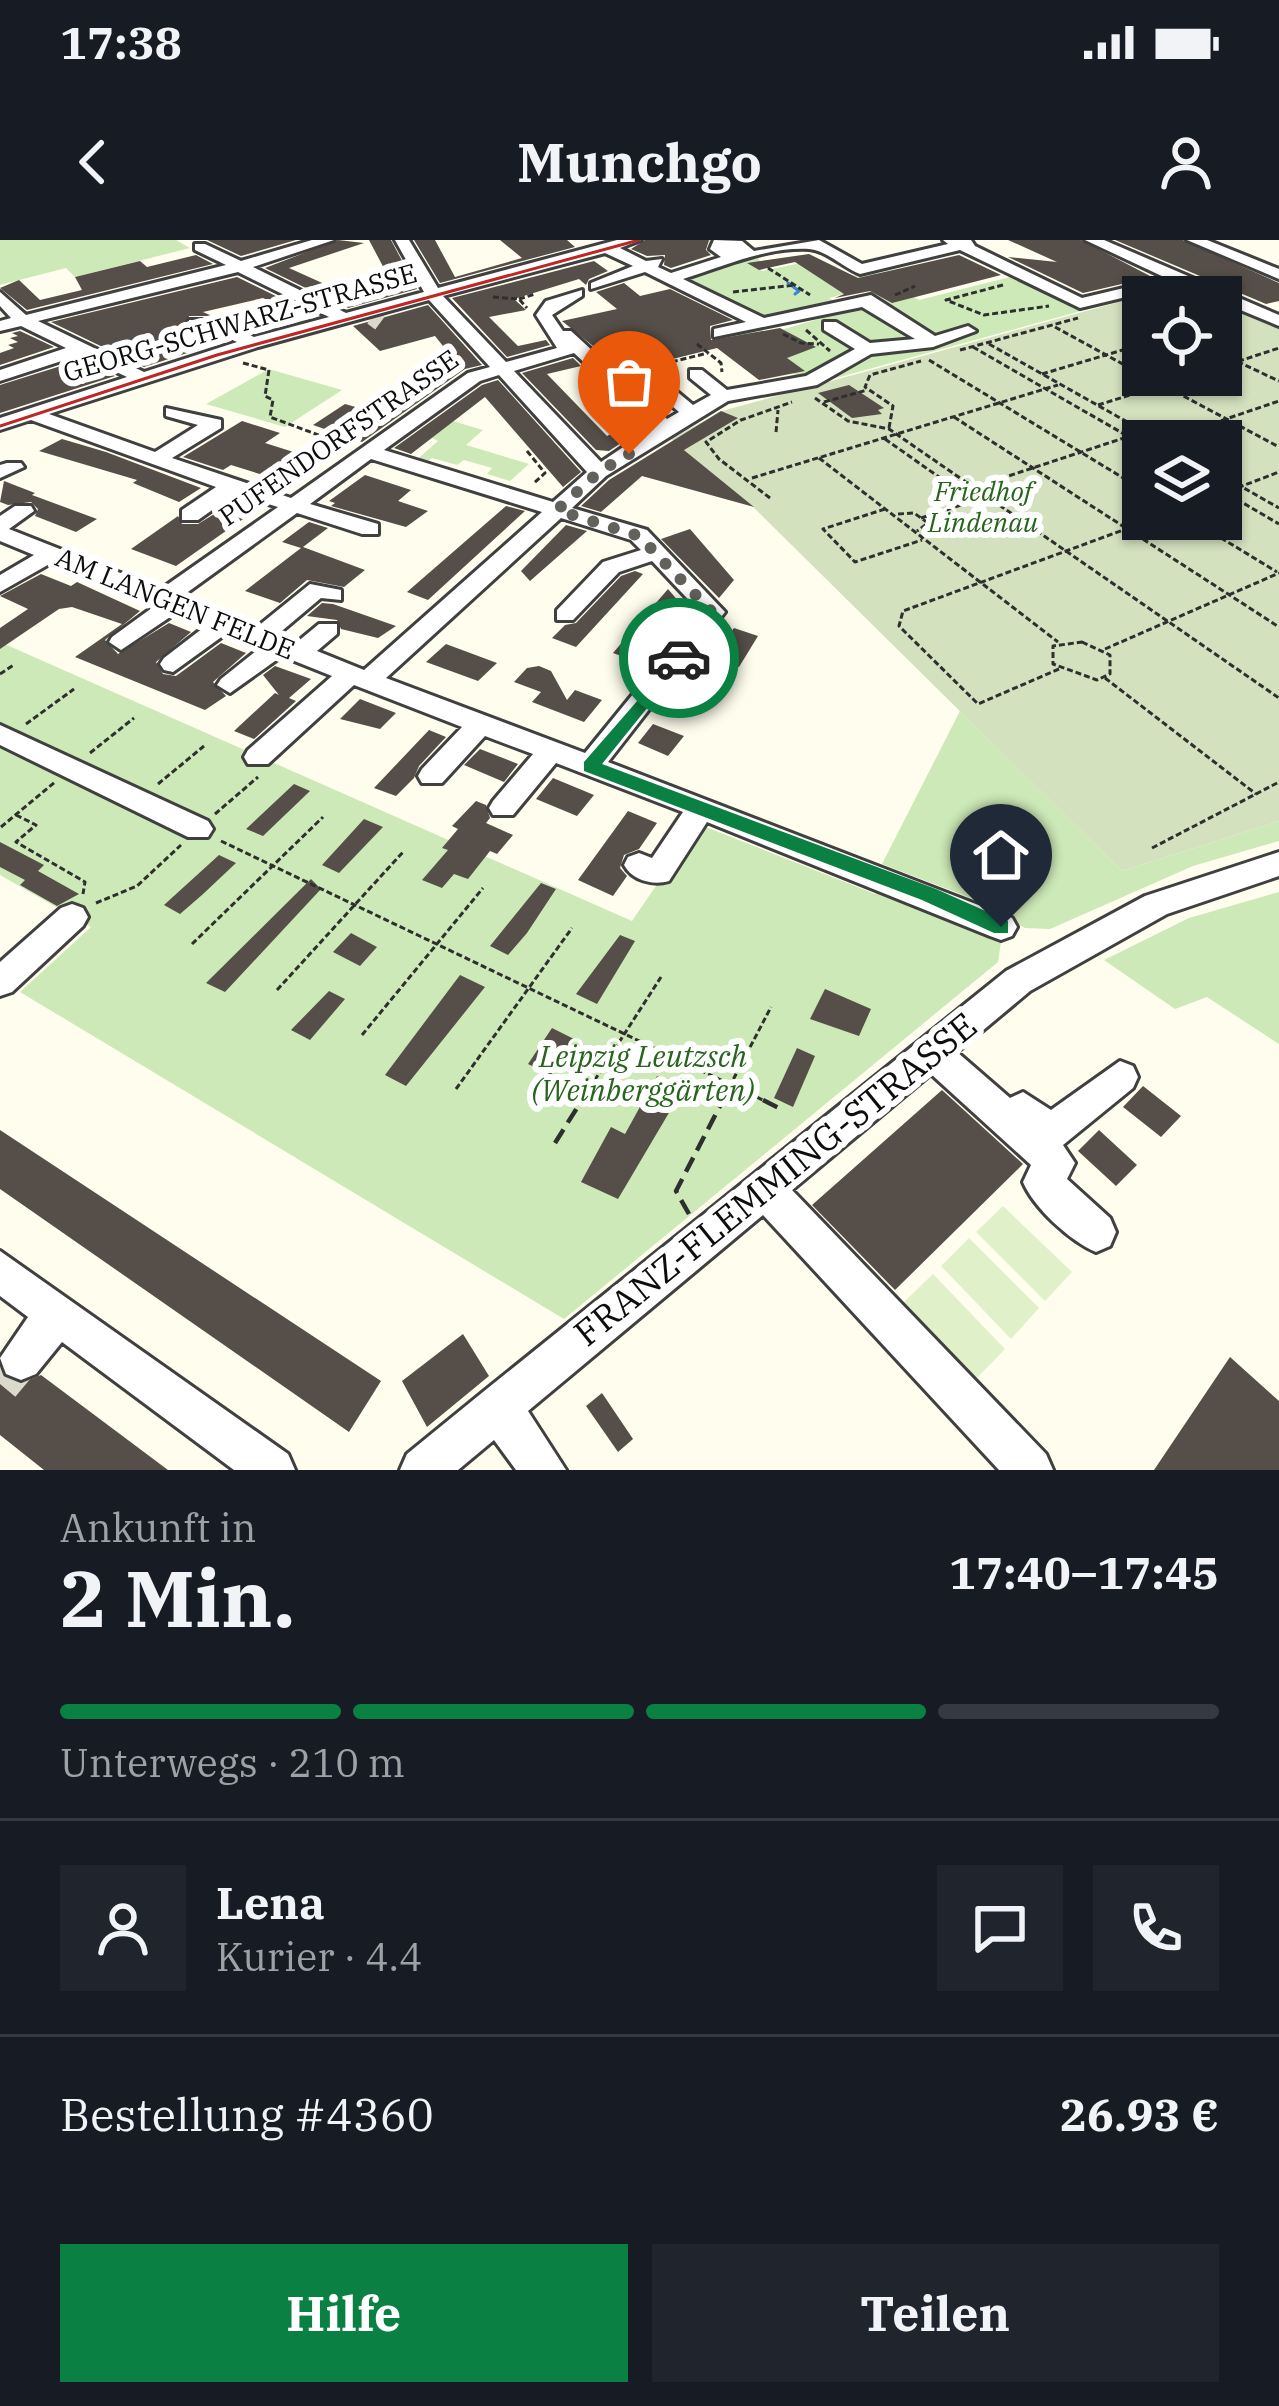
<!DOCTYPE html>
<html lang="de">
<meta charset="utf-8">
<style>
:root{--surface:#171b24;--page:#20242c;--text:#f1f3f6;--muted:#9ea1a6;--line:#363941;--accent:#0b8043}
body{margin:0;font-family:"IBM Plex Serif",serif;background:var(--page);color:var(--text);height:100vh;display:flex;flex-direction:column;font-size:45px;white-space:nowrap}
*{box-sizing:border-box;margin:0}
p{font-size:39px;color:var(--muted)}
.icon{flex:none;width:66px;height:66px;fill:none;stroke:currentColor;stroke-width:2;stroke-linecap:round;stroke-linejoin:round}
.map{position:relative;height:1230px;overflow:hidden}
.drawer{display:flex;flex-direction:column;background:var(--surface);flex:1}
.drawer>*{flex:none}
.fabs{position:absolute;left:1122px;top:36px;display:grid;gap:24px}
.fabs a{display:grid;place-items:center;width:120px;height:120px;border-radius:0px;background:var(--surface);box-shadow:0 3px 9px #0004;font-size:60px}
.pin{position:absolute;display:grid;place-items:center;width:102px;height:102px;color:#fff;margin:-123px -51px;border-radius:50% 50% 50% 0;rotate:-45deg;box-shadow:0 0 12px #0007}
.pin .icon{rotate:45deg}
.courier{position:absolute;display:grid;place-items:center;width:120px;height:120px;margin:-60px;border:9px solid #0b8043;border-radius:50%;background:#fff;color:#222;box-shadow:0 3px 15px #0007}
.summary em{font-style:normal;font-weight:700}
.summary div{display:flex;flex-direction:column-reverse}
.summary{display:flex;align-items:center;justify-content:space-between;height:204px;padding:0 60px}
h1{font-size:78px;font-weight:700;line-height:90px}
.bar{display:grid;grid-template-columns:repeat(4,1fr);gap:18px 12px;align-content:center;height:144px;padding:0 60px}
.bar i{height:15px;border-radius:9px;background:var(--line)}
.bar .active{background:var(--accent)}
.bar p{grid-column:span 4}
.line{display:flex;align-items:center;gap:30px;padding:0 60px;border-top:3px solid var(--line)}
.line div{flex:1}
.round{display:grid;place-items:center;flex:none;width:126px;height:126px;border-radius:0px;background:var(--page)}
.button{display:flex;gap:24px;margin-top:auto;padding:24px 60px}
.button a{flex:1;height:138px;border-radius:0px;background:var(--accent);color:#fff;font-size:48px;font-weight:700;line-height:138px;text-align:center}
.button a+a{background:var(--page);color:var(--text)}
.status{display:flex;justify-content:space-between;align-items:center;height:84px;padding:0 60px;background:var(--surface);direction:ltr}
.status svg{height:33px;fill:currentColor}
header{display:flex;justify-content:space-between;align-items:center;height:156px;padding:0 60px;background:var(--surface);font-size:54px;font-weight:700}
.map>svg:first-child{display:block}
.green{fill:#cde9b7}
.cemetery{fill:#d3e1bf;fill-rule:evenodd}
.pitch{fill:#e0f1c9}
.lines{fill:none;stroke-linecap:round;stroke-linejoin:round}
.stream{stroke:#3887ce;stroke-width:3}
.building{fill:#564f49}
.minor-tunnel-far1{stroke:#dbd9cb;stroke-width:16;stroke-dasharray:16 8;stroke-linecap:butt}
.minor-tunnel{stroke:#dbd9cb;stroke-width:40;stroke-dasharray:40 21;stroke-linecap:butt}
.minor-casing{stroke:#404040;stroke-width:6}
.path-far1{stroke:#2f2f2f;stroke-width:3;stroke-dasharray:6 3;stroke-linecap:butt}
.path{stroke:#2f2f2f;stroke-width:4.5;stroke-dasharray:16 8;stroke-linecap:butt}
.minor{fill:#fff;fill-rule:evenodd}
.tram{stroke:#be2824;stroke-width:3}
.route{fill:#0b8043}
.done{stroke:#62615b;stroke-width:12;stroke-dasharray:0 21.6}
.labels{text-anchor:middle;stroke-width:12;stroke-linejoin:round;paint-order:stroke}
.far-street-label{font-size:27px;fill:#0d0d0d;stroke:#fff}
.far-park-label{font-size:27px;font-style:italic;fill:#27651d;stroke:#fff}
.park-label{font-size:30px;font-style:italic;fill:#27651d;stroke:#fff}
.near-street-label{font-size:36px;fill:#0d0d0d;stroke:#fff}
</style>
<div class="status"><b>17:38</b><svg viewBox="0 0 49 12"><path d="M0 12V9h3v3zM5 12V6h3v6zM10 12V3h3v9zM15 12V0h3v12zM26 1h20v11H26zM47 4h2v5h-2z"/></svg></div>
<header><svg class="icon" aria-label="back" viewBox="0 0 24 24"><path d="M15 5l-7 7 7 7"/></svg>Munchgo<svg class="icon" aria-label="person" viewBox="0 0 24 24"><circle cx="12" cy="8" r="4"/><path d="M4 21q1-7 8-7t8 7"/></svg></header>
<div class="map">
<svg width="1279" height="1230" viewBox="0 0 1279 1230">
<rect width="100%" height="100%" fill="#fffded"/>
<path class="green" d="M0,0H176L190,8L75,37L66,28L0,45Z
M707,0H734L761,10L757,14L760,22L751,24L762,31L801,23L847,53L829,58L839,65L760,79L670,34L727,18L714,11L699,13L709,9Z
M874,32L919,60L1014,36L1081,71L796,149L786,141L797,136L739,94L781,90L874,63L847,60L868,52L851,36Z
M269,129L272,130L342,150L285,187L206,164Z
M453,181L483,190L466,205L529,224L510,241L487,234L492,228L464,220L457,225L432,218L424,224L414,222L438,201L432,198Z
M0,402L632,681L698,584L875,654L883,648L1002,695L998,722L564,1079L20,752L91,687L0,635Z
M960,471L1122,631L1279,581V601L1193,626L1050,689L1025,688L971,658L882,624Z
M1279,652V804L1207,757L1175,769L1104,720L1189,678Z"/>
<path class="cemetery" d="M1181,45L1209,57H1143V135H1221V62L1279,88V581L1122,631L750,264L671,199L722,171ZM1143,201H1221V279H1143Z"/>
<path class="pitch" d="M1003,966L1072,1032L1045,1061L976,992Z
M969,998L1039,1068L1011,1099L941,1026Z
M933,1034L1005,1109L974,1141L903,1063Z"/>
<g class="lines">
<path class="stream" d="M788,43L799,51L795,54"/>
</g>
<path class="building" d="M207,0H296L241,16Z
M338,0L364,3L289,28L340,51L324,57L265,28Z
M369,0H391L417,49L348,68L340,64L396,51Z
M414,0H435L455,37L522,18L500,0H567L575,7L440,43Z
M645,0H709L706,10L711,15L671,28L664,25L665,15L647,16L631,9Z
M1008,0H1081L1152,37L1083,53L1008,17L1057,22Z
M1115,0H1183L1279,43V61L1266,64Z
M809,14L858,38L959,15L1001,35L892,63L870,51L835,58L844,54L795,22L759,30L747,23Z
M196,15L213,24L27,70L0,48L19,40L40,60L82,50L75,37L140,21L147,27Z
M594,21L608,31L589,39L586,45L579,39L514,59L526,70L489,77L518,106L546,100L550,105L507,117L452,58Z
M237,37L298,67L289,70L263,58L203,72L212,76H189L186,91L207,93L218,103L144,127L51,82Z
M624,43L640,56L670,49L733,80L710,86L711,100L780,88L816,107L787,118L805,131L759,140L717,108L624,131L562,81L617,69L596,52Z
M428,65L482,125L465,129L362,202L313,185L345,164L380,174L455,121L435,96L380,111L353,86Z
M20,91L54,107L0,125V113L14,108L8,105L18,102L10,98L18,96L12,93Z
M573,118L581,126L547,134L607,196L637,179L646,186L609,211L596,210L522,133Z
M80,120L115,136L0,173V145Z
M498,140L581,232L563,247L485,157L411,214L394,208L482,145Z
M849,145L884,168L878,170L882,174L852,178L818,153Z
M721,171L738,178L684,210L754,267L642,236L601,272L581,266L609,240Z
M242,181L280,193L265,203L322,221L289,243L231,225L223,230L183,217Z
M62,199L106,212L201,248L179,262L133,243L137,240L39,211Z
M365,235L411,250L398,261L428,271L406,287L331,266L335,263L329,261Z
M4,241L35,253L32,255L97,279L76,292L35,276L38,269L31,262L8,265L0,262Z
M506,266L525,271L428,360L407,352Z
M219,271L243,279L176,326L131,309L178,276L182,284H198Z
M309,282L328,288L303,307L365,330L344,347L307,340L280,363L245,351L301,308L282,302Z
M566,285L587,291L530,341L521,331Z
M690,289L734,340L719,358L661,299Z
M635,331L643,334L576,407L552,398L565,385L576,383L621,336Z
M41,334L71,346L77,342L140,371L105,400L118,414L169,383L191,392L156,422L163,434L176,436L221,403L246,413L213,442L226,456L205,470L75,417L122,384L72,367L59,369L0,409V388L28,369L0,356Z
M668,349L691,376L684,385L672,381L638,422L613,413Z
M322,363L333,364L396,386L378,398L341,389L337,380L307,376Z
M734,388L758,396L739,427L711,417Z
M446,404L497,423L478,441L426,422Z
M275,426L311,439L289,458L296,461L254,499L234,491L275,453L279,455L263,435Z
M539,426L551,431L567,460L575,450L602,460L584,482L532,462L541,452L514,442L527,428Z
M360,459L396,473L380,489L340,479Z
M653,484L684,496L668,516L638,503Z
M429,490L446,497L419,526L414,538L396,556L374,548Z
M480,509L518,524L504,542L464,525Z
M553,538L594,555L577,576L536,559Z
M294,544L310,551L263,596L246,589Z
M476,561L486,565L490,578L486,583L513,595L497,614L490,611L468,639L454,634L442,648L422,640L448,610L442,608L458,589L452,586Z
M628,571L657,583L639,609L624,615L620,628L627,636L613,656L578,640Z
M364,579L383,587L339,633L322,625Z
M0,602L44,625L38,631L79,654L57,666L20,645L25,640L0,627Z
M219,615L236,623L202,655L180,674L164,665Z
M311,639L321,649L225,752L206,743Z
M541,643L556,649L527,693L508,715L490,706Z
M351,693L377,707L360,726L333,712Z
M620,695L635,701L597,764L576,754Z
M460,735L485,747L406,846L385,835Z
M825,749L871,769L859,796L810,779Z
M329,751L345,759L310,800L291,790Z
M552,788L574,799L551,835L528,824Z
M797,808L815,816L793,867L774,858Z
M657,836L683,849L618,959L581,942L611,887L625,894Z
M1143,846L1181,876L1161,897L1123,867Z
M942,850L1023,924L895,1050L812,965Z
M0,890L381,1141L349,1192L0,949Z
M1099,890L1137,925L1116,946L1078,911Z
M463,1094L489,1136L427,1187L402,1141Z
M1230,1117L1279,1161V1230H1154Z
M0,1131L19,1144L41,1135L168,1230H44L0,1195Z
M602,1153L633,1199L618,1212L586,1166Z"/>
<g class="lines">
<path class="minor-tunnel-far1" d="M372,77L380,83"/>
<path class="minor-tunnel" d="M0,1144L21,1119"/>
<defs>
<path id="minor" d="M312,0H334L253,27L346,73L424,52L395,0H409L438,48L617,0H641L620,8L646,21L662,19L658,27L671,33L721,17L710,9L714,0L742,1L754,11L819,0L862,24L948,4L943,0H971L975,6L1082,58L1166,38L1085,0H1104L1279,75V86L1221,62V57L1180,44L1080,68L960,10L860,34C844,28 826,10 809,9C765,7 725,26 683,39L764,78L871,55L935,96L968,86L976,91L933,107L871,114L817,145L728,161L606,236L572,268L647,290L725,372L608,522L1012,678L1017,687L1012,696L1001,700L990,696L707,582L669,641C653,646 632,640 624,625L628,617L639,613L652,618L683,572L556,523L513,575H493L489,568L493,561L533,514L485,496L442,543H422L418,536L422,529L462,487L354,445L268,524H248L244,517L248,510L332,436L282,416L230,453L217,445L221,439L261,407L227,393L173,432L164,430L160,424L164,418L207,385L176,373L121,410L109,402L112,397L156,365L53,322L0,352V335L34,315L0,301V276L15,266H31L34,271L9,289L161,349L278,267L235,254L198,280H182V270L216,247L31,180L0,190V178L127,137L80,115L0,141V130L66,108L21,86L0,91V81L11,78L0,66V52L26,75L226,25L195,10V4H205L241,21ZM605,13L633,26L591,43V49L645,32L746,82L714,89V97L862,67L915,99L870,103L836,82H824V90L855,109L806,136L727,150L702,130H690V138L711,155L693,165L650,129H638V137L679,172L667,179L571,91H563L552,75L582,56V50L546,61L536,75L557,108L506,122L443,56ZM238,32L329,77L254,97L217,80H189V88L208,89L237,102L144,132L38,81ZM429,60L490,127L468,133L291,258L172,218L221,188V180L166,168V176L198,185L155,212L49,174L258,107ZM574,113L653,187L601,222L514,131ZM499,135L587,232L553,262L384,210L480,141ZM371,219L542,272L364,430L317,411L337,394V384H319L296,403L277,395L321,358L341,360V350L310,344L257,387L181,357L297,273L362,294H378V284L310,264ZM561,278L631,300L641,310L603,322L557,370V380H573L619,332L652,321L700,372L585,513L386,438Z
M1187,0H1207L1279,29V39Z
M7,223H21L24,227L0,238V225Z
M0,485L208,581L213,589L208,597H188L0,505Z
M1279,612V636L1167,674L1030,751L957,812L1010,858L1023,852L1051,870L1120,821L1133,826L1138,837L1133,848L1063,905L1075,923L1067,939L1110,978L1116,992L1110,1006L1096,1012C1070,1001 1034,968 1023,942L1031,925L931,834L792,950L1046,1214L1053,1230H999L763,975L528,1171L566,1230H516L494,1200L458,1230H400L407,1214L483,1152L1006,731L1145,656Z
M72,664L83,668L88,677L83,686L12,752L0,756V722L61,668Z
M0,1011L288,1214L295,1230H234L62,1102L36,1134L21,1140L6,1134L0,1118L28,1077L0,1056Z"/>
</defs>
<use href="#minor" class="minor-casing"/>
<path class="path-far1" d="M768,28L810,55
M1003,45L946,60L984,75L1049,66
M733,52L795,45
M895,55L915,46
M493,57L519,59L527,68
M519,59L535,54
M1128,69L1143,76
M1221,81L1233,78
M1055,87L1141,134
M806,90L830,111
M783,94L801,103L819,104
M697,104L721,123L722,132
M989,104L1161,201L1279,161
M973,107L1143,205
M960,110L1078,78
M1221,114L1279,141
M929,120L1143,250
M243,123L269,130L265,156L273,160L270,177L348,206
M663,124L708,113
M1221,127L1279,108
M1042,134L1143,104
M1144,135L1279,207
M815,158L848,181L889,189L1279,458
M824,162L867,150
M1098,165L1194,135
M954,177L1279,387
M889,188L893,166L865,147L870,135L921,121
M776,192L778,170
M885,199L973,261
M527,211L545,233L533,244
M819,218L1058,402
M1221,235L1279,268
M752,238L1058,145
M975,247L1142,192
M1221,250L1279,284
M1221,254L1279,232
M770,258L719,219L706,202L741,180L792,162
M885,269L823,289L855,322L922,300
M898,274L914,273L928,283L917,291
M921,278L986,257
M1190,279L1277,332
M1082,402L1110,415V434L1097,440L1053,424V406Z
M1105,409L1279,333
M1059,429L978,464L899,386L903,371L1153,279
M0,434L15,424
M1105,438L1256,554
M26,484L74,449
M90,513L134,478
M158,544L204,506
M215,574L258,537
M16,575L36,585L16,602L85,642L83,654
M1,587L55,542
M221,601L769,863
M1152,608L1279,542
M96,663L137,646L181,605
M192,704L323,577
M277,750L403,612
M362,795L483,648
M456,849L572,688
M580,863L661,737
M721,863L771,767"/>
<path class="path" d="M763,860L783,870
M555,903L582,860
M689,974L676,951L723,860"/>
<use href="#minor" class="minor"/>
<path class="tram" d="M0,186L217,115L639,0"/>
</g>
<path class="route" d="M679,413L687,418L685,421L602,524L936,649L1008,681V693H994L922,660L584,531V522Z"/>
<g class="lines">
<path class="done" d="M629,214L599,232L557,270L639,296L713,373L679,418"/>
</g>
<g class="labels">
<g class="far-street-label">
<text transform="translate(240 83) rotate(-16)" y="9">GEORG-SCHWARZ-STRASSE</text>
<text transform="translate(339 198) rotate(-35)" y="9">PUFENDORFSTRASSE</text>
<text transform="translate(175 364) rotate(22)" y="9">AM LANGEN FELDE</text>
</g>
<g class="far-park-label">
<text x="983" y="261">Friedhof<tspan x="983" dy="31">Lindenau</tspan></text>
</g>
<g class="park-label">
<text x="643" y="827">Leipzig Leutzsch<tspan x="643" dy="34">(Weinberggärten)</tspan></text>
</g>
<g class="near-street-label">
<text transform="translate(775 939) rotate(-39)" y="13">FRANZ-FLEMMING-STRASSE</text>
</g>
</g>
</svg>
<div class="fabs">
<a><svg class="icon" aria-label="locate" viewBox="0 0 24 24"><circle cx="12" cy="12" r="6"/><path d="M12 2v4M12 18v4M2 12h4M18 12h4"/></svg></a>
<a><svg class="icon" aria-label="layers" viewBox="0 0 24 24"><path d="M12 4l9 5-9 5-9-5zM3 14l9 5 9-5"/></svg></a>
</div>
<div class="pin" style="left:629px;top:214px;background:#ea580c"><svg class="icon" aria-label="bag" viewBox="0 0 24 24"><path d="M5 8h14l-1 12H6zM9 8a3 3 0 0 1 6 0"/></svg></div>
<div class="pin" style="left:1001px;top:687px;background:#1f2937"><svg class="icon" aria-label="home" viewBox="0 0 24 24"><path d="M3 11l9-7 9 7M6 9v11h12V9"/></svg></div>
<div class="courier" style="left:679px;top:418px"><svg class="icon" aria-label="car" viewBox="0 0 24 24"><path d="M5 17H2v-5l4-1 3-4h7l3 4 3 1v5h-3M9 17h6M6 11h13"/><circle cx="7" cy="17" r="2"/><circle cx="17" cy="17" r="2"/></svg></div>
</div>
<section class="drawer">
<div class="summary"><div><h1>2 Min.</h1><p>Ankunft in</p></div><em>17:40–17:45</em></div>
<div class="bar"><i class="active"></i><i class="active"></i><i class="active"></i><i></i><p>Unterwegs · 210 m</p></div>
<div class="line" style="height:216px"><a class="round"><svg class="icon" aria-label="person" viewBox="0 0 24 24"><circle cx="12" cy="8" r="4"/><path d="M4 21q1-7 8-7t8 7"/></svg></a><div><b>Lena</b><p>Kurier · 4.4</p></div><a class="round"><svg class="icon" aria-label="chat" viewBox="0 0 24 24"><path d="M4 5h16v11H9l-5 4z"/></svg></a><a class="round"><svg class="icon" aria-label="phone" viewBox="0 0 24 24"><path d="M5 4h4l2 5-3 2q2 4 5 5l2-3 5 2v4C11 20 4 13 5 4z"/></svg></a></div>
<div class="line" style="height:156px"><div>Bestellung #4360</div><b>26.93 €</b></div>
<div class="button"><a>Hilfe</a><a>Teilen</a></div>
</section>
